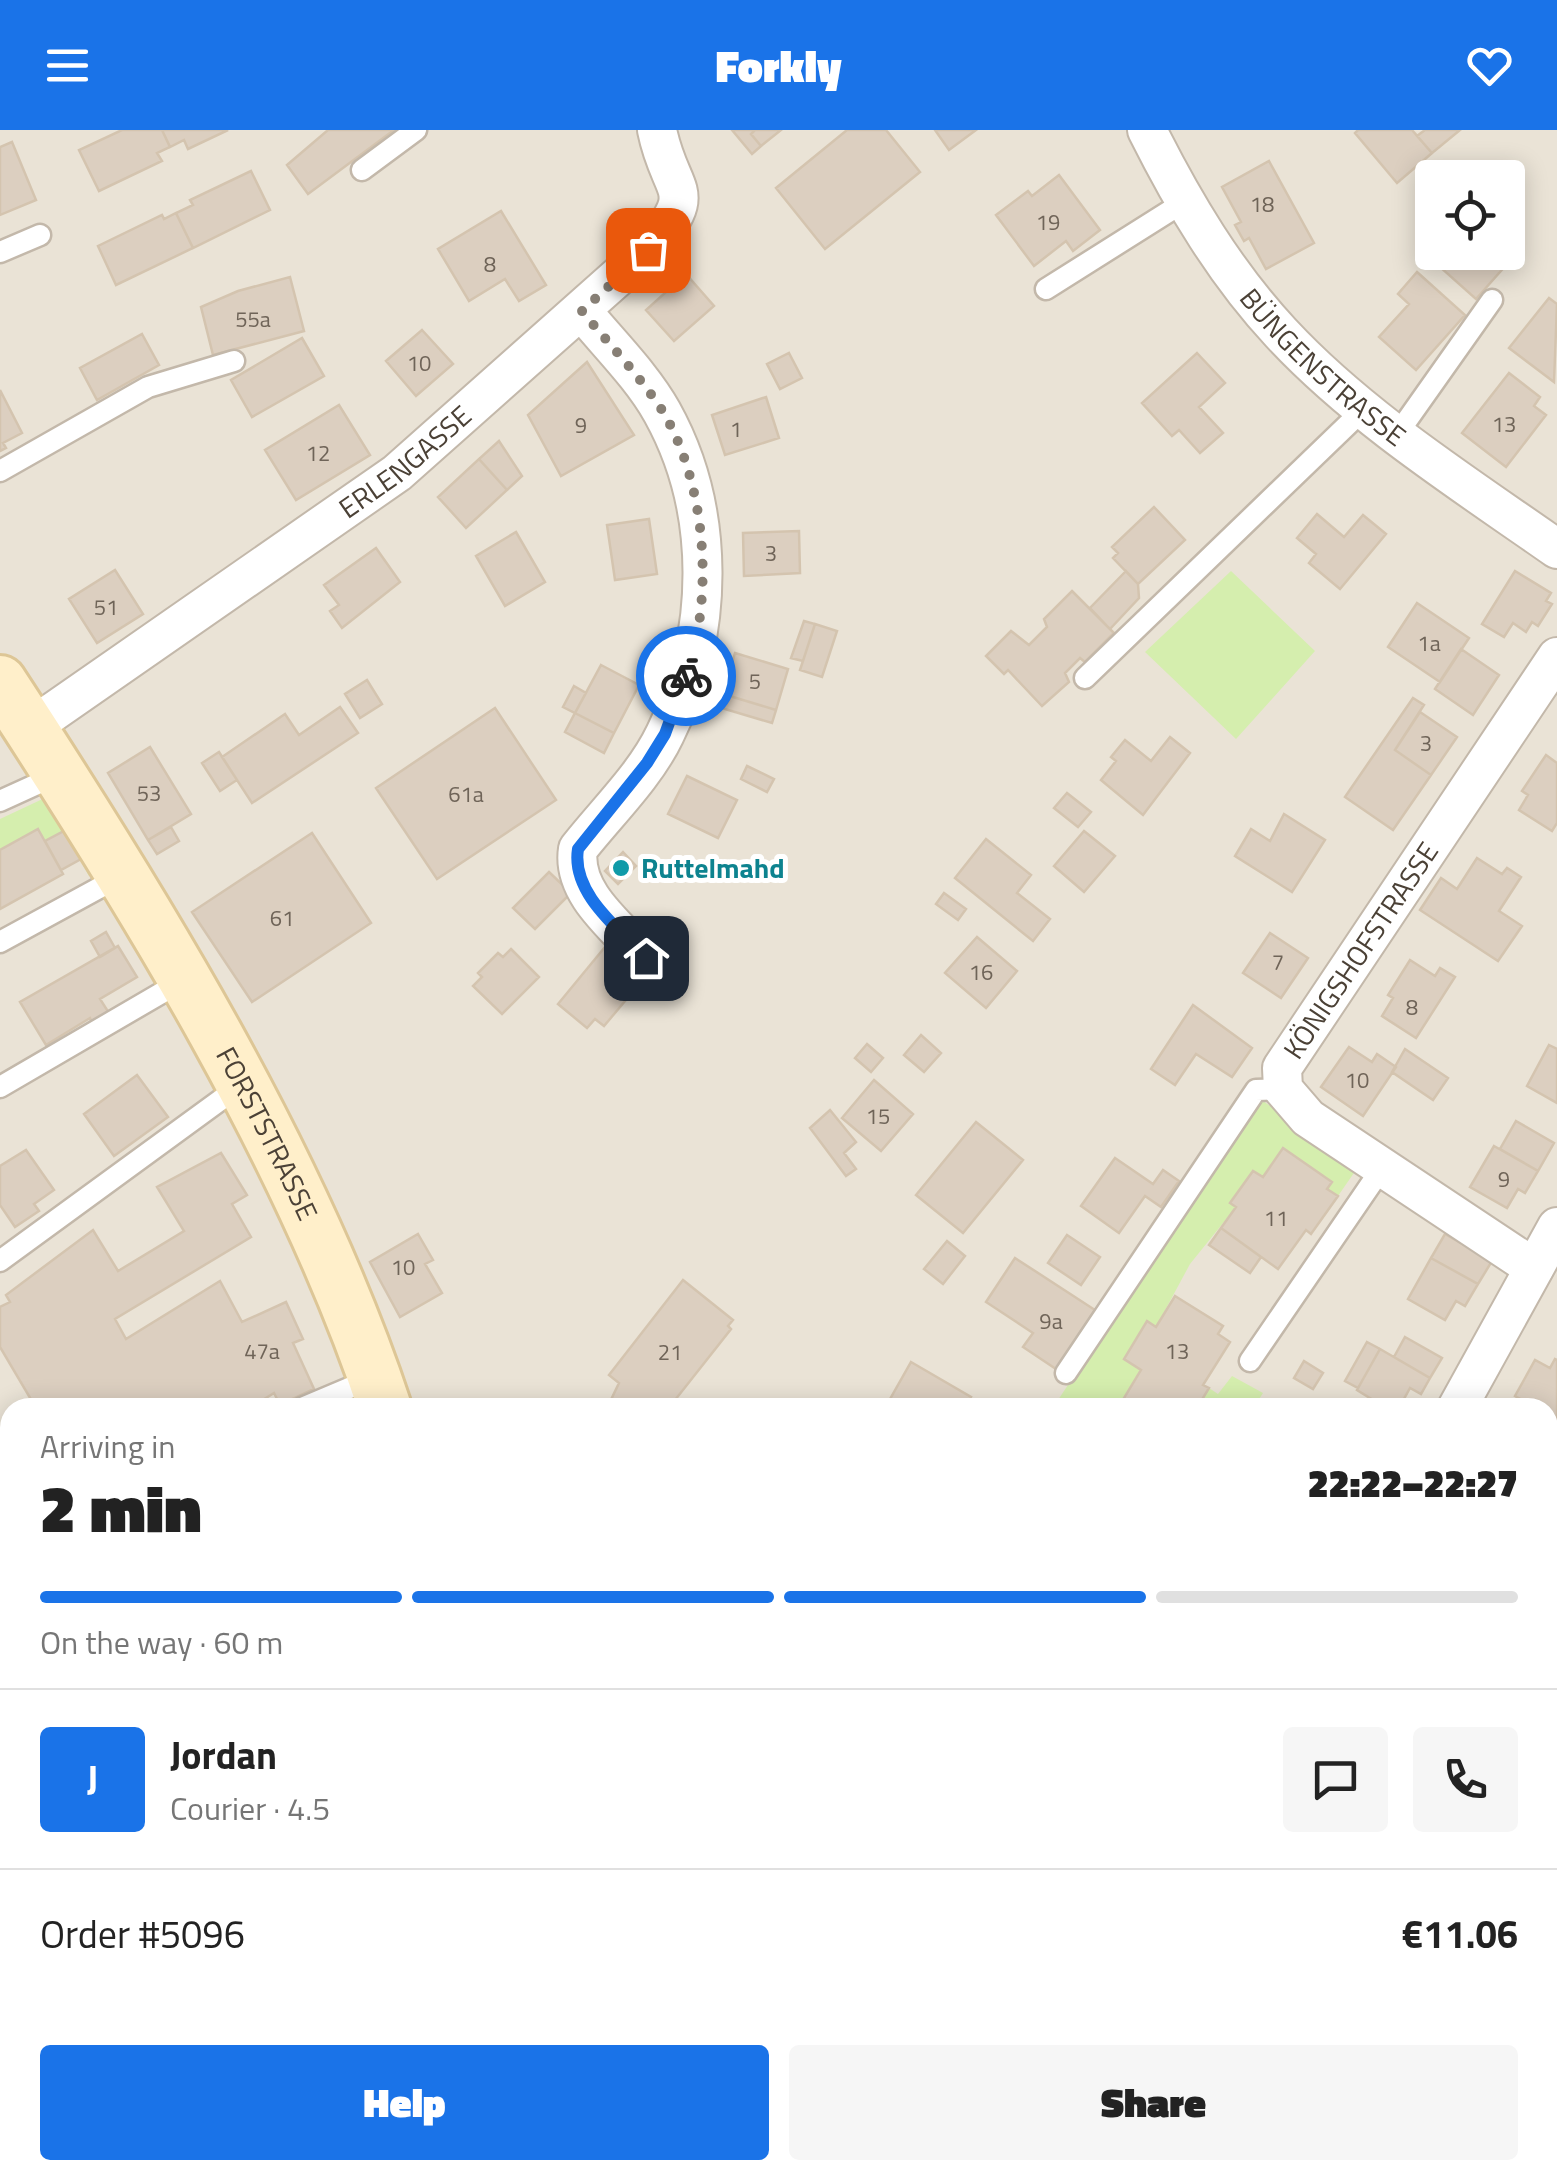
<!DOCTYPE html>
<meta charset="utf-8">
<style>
:root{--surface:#fff;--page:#f6f6f6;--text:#222;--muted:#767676;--line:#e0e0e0;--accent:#1a73e8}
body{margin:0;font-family:"Titillium Web",sans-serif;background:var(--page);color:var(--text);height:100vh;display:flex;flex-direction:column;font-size:38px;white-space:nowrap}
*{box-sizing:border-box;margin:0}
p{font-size:32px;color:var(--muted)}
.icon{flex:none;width:55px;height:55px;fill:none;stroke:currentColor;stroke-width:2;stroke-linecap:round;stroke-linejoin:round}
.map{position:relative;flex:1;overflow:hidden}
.panel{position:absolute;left:0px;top:1268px;width:1558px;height:782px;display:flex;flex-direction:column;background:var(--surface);border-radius:30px 30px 0 0;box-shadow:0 5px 25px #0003}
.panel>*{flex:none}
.controls{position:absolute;left:1415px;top:30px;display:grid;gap:20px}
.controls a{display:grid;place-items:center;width:110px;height:110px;border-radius:10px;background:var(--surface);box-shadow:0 5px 25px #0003;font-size:50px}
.pin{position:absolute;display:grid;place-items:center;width:85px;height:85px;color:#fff;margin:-42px;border-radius:20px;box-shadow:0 5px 15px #0006}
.courier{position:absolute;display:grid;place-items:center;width:100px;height:100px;margin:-50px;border:8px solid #1a73e8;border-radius:50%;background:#fff;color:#222;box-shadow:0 2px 12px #0007}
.headline em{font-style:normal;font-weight:800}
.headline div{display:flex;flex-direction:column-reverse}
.headline{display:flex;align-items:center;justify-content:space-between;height:170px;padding:0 40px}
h1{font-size:65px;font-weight:800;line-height:75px}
.bar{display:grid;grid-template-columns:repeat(4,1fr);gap:15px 10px;align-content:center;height:120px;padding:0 40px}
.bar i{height:12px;border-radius:8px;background:var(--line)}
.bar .selected{background:var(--accent)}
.bar p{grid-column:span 4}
.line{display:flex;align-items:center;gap:25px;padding:0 40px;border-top:2px solid var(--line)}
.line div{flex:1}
.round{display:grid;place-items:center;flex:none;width:105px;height:105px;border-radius:10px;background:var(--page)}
.button{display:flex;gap:20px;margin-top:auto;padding:20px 40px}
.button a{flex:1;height:115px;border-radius:10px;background:var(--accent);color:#fff;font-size:40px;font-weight:800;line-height:115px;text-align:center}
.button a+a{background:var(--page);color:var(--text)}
header{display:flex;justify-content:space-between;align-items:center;height:130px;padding:0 40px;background:var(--accent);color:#fff;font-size:45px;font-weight:800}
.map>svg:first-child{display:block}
.residential{fill:#eae3d6;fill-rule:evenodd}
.green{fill:#d5eeae}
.building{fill:#dccfc0;stroke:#d4c4af;stroke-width:2.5}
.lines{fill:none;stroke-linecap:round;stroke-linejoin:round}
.lane-casing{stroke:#c3b8aa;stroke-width:25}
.street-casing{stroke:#c3b8aa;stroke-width:42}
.secondary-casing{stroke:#ddc696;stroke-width:58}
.primary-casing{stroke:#f0ba5d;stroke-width:60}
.lane{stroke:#fff;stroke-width:20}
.street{stroke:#fff;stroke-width:38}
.secondary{stroke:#ffefca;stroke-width:52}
.primary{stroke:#ffdb99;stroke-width:55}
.done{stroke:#877f75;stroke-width:10;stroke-dasharray:0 18}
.route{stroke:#1a73e8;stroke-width:12}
.culture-dot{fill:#0f9aa8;stroke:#fff;stroke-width:4}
.labels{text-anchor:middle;stroke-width:10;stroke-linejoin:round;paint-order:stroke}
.number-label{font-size:22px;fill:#6f6458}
.street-label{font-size:28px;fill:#4b4136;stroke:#fff}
.culture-label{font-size:28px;font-weight:bold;fill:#0d838f;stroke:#fff;text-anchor:start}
</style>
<header><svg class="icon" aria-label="menu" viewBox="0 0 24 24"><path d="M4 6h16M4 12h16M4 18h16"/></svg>Forkly<svg class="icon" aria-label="heart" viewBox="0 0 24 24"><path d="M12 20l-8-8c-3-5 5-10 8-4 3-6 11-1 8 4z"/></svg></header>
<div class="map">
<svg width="1557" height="2049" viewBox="0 0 1557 2049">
<rect width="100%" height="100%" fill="#f6f1e9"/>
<path class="residential" d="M0,0H1557V2049H0ZM1432,48H1508V122H1432ZM10,1278H1548V2040H10Z"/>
<path class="green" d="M1231,441L1315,521L1236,609L1145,522Z
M49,666L93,739L89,746L64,701L45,711L38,699L0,720V689Z
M1263,971L1358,1037L1338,1066L1327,1059L1331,1052L1284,1018L1263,1047L1253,1041L1230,1073L1236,1077L1190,1134L1156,1197L1147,1192L1124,1229L1141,1240L1121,1272L1129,1277H1069L1058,1270L1255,974Z
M1232,1246L1263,1263L1254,1277L1197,1278L1209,1258L1218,1264Z"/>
<path class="building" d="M122,0H162L170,17L157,23L162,31L99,61L79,20Z
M162,0H228L188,19L184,10L170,17Z
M328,0H394L308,64L287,35Z
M732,0H755L751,4L761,16L752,24Z
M755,0H781L761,16L751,4Z
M847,0H886L920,42L825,119L776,58Z
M935,0H976L949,20Z
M1358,0H1412L1432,23L1397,53L1355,3Z
M1425,0H1460L1432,23L1417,6Z
M12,12L36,70L0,85V17Z
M1269,31L1314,113L1266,139L1249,108L1244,111L1235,95L1241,92L1222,57Z
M251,41L270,80L193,118L176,83L193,75L190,70Z
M1059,45L1100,100L1073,121L1066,111L1034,136L996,85L1028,61L1032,66Z
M501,81L546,155L519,171L505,149L469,171L438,119Z
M176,83L193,118L116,155L98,116L162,85L164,89Z
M1508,102L1523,116L1476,169L1431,129L1437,122H1508Z
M1417,142L1465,185L1416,240L1379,207L1409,174L1398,164Z
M686,144L714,176L674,211L646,180Z
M290,147L304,201L213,225L201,177L238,161Z
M1549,168L1557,174L1554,252L1509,218Z
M422,200L453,234L416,266L386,231Z
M142,204L159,235L97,270L80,238Z
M302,208L324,246L252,287L231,250Z
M789,223L802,248L780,259L767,234Z
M1197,223L1225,253L1199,277L1223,303L1200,323L1179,300L1172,306L1142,273Z
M587,232L634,305L561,346L528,285Z
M1509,243L1540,267L1534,276L1546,285L1506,337L1462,303Z
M0,260L22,303L3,313L6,318L0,321Z
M766,267L779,308L725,325L712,285Z
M339,275L370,325L296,370L265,320Z
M499,311L522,346L507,360L479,329Z
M479,329L507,360L466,398L438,367Z
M1154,377L1185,410L1138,454L1113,428L1118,423L1112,417Z
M1317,384L1344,407L1363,385L1386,404L1340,459L1309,433L1316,424L1297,408Z
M649,389L657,444L615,450L607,395Z
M799,401L800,443L744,446L743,403Z
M516,402L545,452L505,476L476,426Z
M376,418L400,452L342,498L330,481L339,475L324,455Z
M115,440L143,484L97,513L69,469Z
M1126,441L1138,454L1139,468L1110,499L1090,478Z
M1515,441L1551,463L1546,471L1552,474L1538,496L1532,492L1526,502L1513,493L1504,507L1482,494Z
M1072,461L1114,503L1085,532L1080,528L1065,543L1069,552L1042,576L1008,540L1004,544L986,526L1011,501L1029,515L1047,497L1044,489Z
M1417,473L1469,508L1440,552L1388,517Z
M804,491L815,494L803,531L791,528Z
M815,494L837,501L822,547L800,540Z
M1461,519L1499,545L1473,585L1435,559Z
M735,523L788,539L776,580L723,564Z
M601,535L639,555L614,603L575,583Z
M367,550L382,574L360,588L345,564Z
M574,556L586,563L575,583L563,577Z
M723,564L776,580L772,593L718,577Z
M1413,568L1424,575L1395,620L1431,645L1393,700L1345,667Z
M340,577L358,603L252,673L222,627L285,584L299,605Z
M495,578L556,670L437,749L376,658Z
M1420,582L1457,607L1431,645L1395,620Z
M575,583L614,603L604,623L565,602Z
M1170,607L1190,623L1143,685L1101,650L1116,631L1111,627L1125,610L1151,631Z
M150,617L191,684L148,710L108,643Z
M219,622L237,650L220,661L202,633Z
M1546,625L1557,633V693L1552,701L1519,680L1528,665L1522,661Z
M747,636L774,649L767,662L741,649Z
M687,646L737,670L718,708L668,684Z
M1067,663L1091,682L1078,697L1054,678Z
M1284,684L1325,710L1292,762L1235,726L1251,699L1270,711Z
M171,697L179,711L157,724L148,710Z
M38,699L63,744L0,779V720Z
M64,701L81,729L61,740L45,711Z
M1084,701L1115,726L1084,762L1054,736Z
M312,703L371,793L252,872L192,782Z
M986,709L1031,745L1017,763L1050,789L1033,811L955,748Z
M623,722L636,736L618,754L605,741Z
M1477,728L1502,744L1507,738L1521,747L1499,781L1522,796L1498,831L1420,780L1441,748L1457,759Z
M549,742L571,763L535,799L513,778Z
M944,763L966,779L958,790L936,774Z
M106,802L115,818L100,827L91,811Z
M1270,803L1308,828L1281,868L1243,843Z
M977,807L1017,841L986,878L945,843Z
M118,816L137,847L100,869L109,883L92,893L90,888L46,915L20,872Z
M605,817L634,841L621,856L631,864L604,896L595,889L587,898L558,874Z
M511,819L539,847L502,884L473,856L482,847L478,843L498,823L503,827Z
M1410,830L1435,846L1440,838L1455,847L1416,908L1382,886L1393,868L1388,865Z
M1193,875L1252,918L1232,947L1196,924L1175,955L1151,939Z
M921,905L941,923L924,942L904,925Z
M867,914L883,928L871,942L855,928Z
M1549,915L1557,919V973L1527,956Z
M1349,917L1372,932L1377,924L1396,937L1363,986L1321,957Z
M1405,919L1448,948L1433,970L1392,942Z
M137,945L168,987L114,1026L84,984Z
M874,950L913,984L881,1021L842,988Z
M830,980L856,1012L844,1023L856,1039L846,1046L810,998Z
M1516,991L1554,1013L1538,1041L1500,1019Z
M976,992L1023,1030L963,1103L916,1065Z
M1494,1016L1538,1041L1525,1063L1518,1059L1507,1078L1470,1057Z
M1283,1018L1332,1052L1327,1059L1338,1066L1311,1104L1306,1100L1278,1139L1221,1098L1236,1077L1230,1073L1253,1041L1263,1047Z
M26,1020L54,1060L34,1074L39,1081L15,1097L0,1075V1036Z
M221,1023L247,1065L232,1074L251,1107L115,1189L126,1209L220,1151L242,1192L286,1172L303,1209L293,1213L314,1259L280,1275L274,1263L250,1278H36L0,1217V1177L10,1172L6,1165L93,1100L118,1141L184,1101L157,1057Z
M1115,1028L1153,1054L1163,1040L1179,1051L1161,1077L1145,1066L1119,1103L1081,1076Z
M1221,1098L1261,1127L1250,1143L1209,1115Z
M418,1104L433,1130L425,1134L442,1163L400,1187L370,1132Z
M1445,1104L1492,1131L1478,1154L1431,1128Z
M1067,1105L1100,1127L1081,1155L1048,1133Z
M947,1111L965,1126L943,1154L924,1139Z
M1015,1128L1095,1180L1056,1239L1023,1217L1033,1203L986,1172Z
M1431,1128L1478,1154L1465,1176L1456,1171L1445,1190L1408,1169Z
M683,1150L733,1190L728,1196L731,1199L675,1270L684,1278H607L619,1253L609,1245Z
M1175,1166L1223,1196L1218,1204L1230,1212L1203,1255L1209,1258L1197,1278H1129L1121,1273L1141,1240L1124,1229L1147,1191L1156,1197Z
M1405,1207L1442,1228L1430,1248L1394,1227Z
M1367,1212L1380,1219L1358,1258L1345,1251Z
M1380,1219L1430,1248L1421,1264L1410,1258L1399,1278H1386L1357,1260Z
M1555,1229L1557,1230V1289L1548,1284V1278H1536L1515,1266L1535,1230L1550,1238Z
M1304,1231L1323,1243L1313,1259L1294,1248Z
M911,1232L971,1267L964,1278H885Z
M1548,1343L1557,1348V1361L1548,1378Z
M10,1437V1508L0,1515V1444Z
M10,1508V1525L2,1530L0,1515Z
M1548,1609H1557V1689L1548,1693Z
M6,1827L10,1896L0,1901V1830Z
M10,1977V2022L0,2001V1982Z
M370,2040H418L433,2049H370L366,2047Z
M418,2040H448L443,2049Z
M652,2040H680L674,2049Z
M725,2040H762L756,2049H719Z
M1145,2040H1162L1172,2049H1137Z
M1465,2040H1524L1532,2049H1476Z"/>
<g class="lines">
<defs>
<path id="lane" d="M362,40L416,0
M0,122L40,105
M1046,159L1184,72
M1398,303L1492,170
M0,341L148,257L234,231
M1085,548L1365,278
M0,671L57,645
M0,812L121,746
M0,957L182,851
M0,1131L241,955
M1250,1231L1382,1038
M1066,1243L1256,960L1283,959
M302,1278L373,1248
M1548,1934L1557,1938
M320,2049L325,2040
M462,2049L467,2040"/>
<g id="street">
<path id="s1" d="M1147,0C1183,72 1225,143 1281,203C1359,287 1463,353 1557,419"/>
<path d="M582,181C608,213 642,246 662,282C716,379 715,504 665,604C645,646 607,682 578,719C571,763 618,797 645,828"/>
<path id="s2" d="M30,598L397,343L648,120C702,57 671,68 657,0"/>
<path id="s3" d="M1534,1138L1308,988L1283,959L1282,938L1557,527"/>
<path d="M1457,1278L1557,1097"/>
<path d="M0,1554L10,1546"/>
<path d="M1548,1811L1557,1795"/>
<path d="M1015,2040L1025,2049"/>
<path d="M1073,2049L1079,2040"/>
</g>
<g id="secondary">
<path id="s4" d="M0,552C144,772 302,1027 385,1278"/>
</g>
<path id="primary" d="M0,1358L10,1361
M1548,1556H1557"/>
</defs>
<use href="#lane" class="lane-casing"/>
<use href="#street" class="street-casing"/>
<use href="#secondary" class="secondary-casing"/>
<use href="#primary" class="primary-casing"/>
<use href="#lane" class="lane"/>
<use href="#street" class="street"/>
<use href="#secondary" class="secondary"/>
<use href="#primary" class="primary"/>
</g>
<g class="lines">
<path class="done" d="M648,120L582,181C608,213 637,243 660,277C706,349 715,466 686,546"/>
<path class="route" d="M646,828C618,798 571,763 578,719L647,633L665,604L686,546"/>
</g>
<circle class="culture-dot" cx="621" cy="738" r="10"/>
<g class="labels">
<g class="number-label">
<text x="1262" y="82">18</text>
<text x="1048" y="100">19</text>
<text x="490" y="142">8</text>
<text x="253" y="197">55a</text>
<text x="419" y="241">10</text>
<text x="1504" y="302">13</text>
<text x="581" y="303">9</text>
<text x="736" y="307">1</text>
<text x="318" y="331">12</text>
<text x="771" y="431">3</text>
<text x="106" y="485">51</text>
<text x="1429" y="521">1a</text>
<text x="755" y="559">5</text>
<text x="1426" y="621">3</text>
<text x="149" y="671">53</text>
<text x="466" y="672">61a</text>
<text x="282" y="796">61</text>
<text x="1278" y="840">7</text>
<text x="981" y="850">16</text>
<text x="1412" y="885">8</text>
<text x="1357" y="958">10</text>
<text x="878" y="994">15</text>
<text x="1504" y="1057">9</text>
<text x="1276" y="1096">11</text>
<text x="403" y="1145">10</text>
<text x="1051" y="1199">9a</text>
<text x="262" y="1229">47a</text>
<text x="1177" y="1229">13</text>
<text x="670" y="1230">21</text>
</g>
<g class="street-label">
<text dy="10" stroke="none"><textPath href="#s1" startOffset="298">BÜNGENSTRASSE</textPath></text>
<text dy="10" stroke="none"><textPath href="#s2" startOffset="460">ERLENGASSE</textPath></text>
<text dy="10" stroke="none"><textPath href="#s3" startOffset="472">KÖNIGSHOFSTRASSE</textPath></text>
<text dy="10" stroke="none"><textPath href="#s4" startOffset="525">FORSTSTRASSE</textPath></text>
</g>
<g class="culture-label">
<text x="641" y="748">Ruttelmahd</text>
</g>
</g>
</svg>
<div class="controls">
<a><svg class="icon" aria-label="locate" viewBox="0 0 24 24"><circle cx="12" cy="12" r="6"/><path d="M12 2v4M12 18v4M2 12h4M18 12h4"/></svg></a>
</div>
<div class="pin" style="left:648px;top:120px;background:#ea580c"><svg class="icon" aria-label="bag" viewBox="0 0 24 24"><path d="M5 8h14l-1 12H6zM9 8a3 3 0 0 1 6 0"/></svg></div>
<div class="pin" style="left:646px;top:828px;background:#1f2937"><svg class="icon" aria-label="home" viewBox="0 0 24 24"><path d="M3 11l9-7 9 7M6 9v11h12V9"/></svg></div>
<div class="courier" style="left:686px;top:546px"><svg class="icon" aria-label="bike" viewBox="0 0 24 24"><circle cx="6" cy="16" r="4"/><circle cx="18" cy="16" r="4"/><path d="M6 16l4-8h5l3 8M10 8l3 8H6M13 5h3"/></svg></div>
<section class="panel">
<div class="headline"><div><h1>2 min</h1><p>Arriving in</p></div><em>22:22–22:27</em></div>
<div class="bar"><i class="selected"></i><i class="selected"></i><i class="selected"></i><i></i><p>On the way · 60 m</p></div>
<div class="line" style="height:180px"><b class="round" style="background:var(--accent);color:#fff">J</b><div><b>Jordan</b><p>Courier · 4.5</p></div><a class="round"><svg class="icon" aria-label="chat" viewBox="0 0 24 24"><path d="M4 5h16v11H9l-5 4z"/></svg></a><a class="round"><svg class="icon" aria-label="phone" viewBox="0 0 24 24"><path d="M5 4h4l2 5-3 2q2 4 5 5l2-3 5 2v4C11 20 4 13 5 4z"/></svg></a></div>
<div class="line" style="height:130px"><div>Order #5096</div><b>€11.06</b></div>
<div class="button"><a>Help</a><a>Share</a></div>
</section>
</div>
